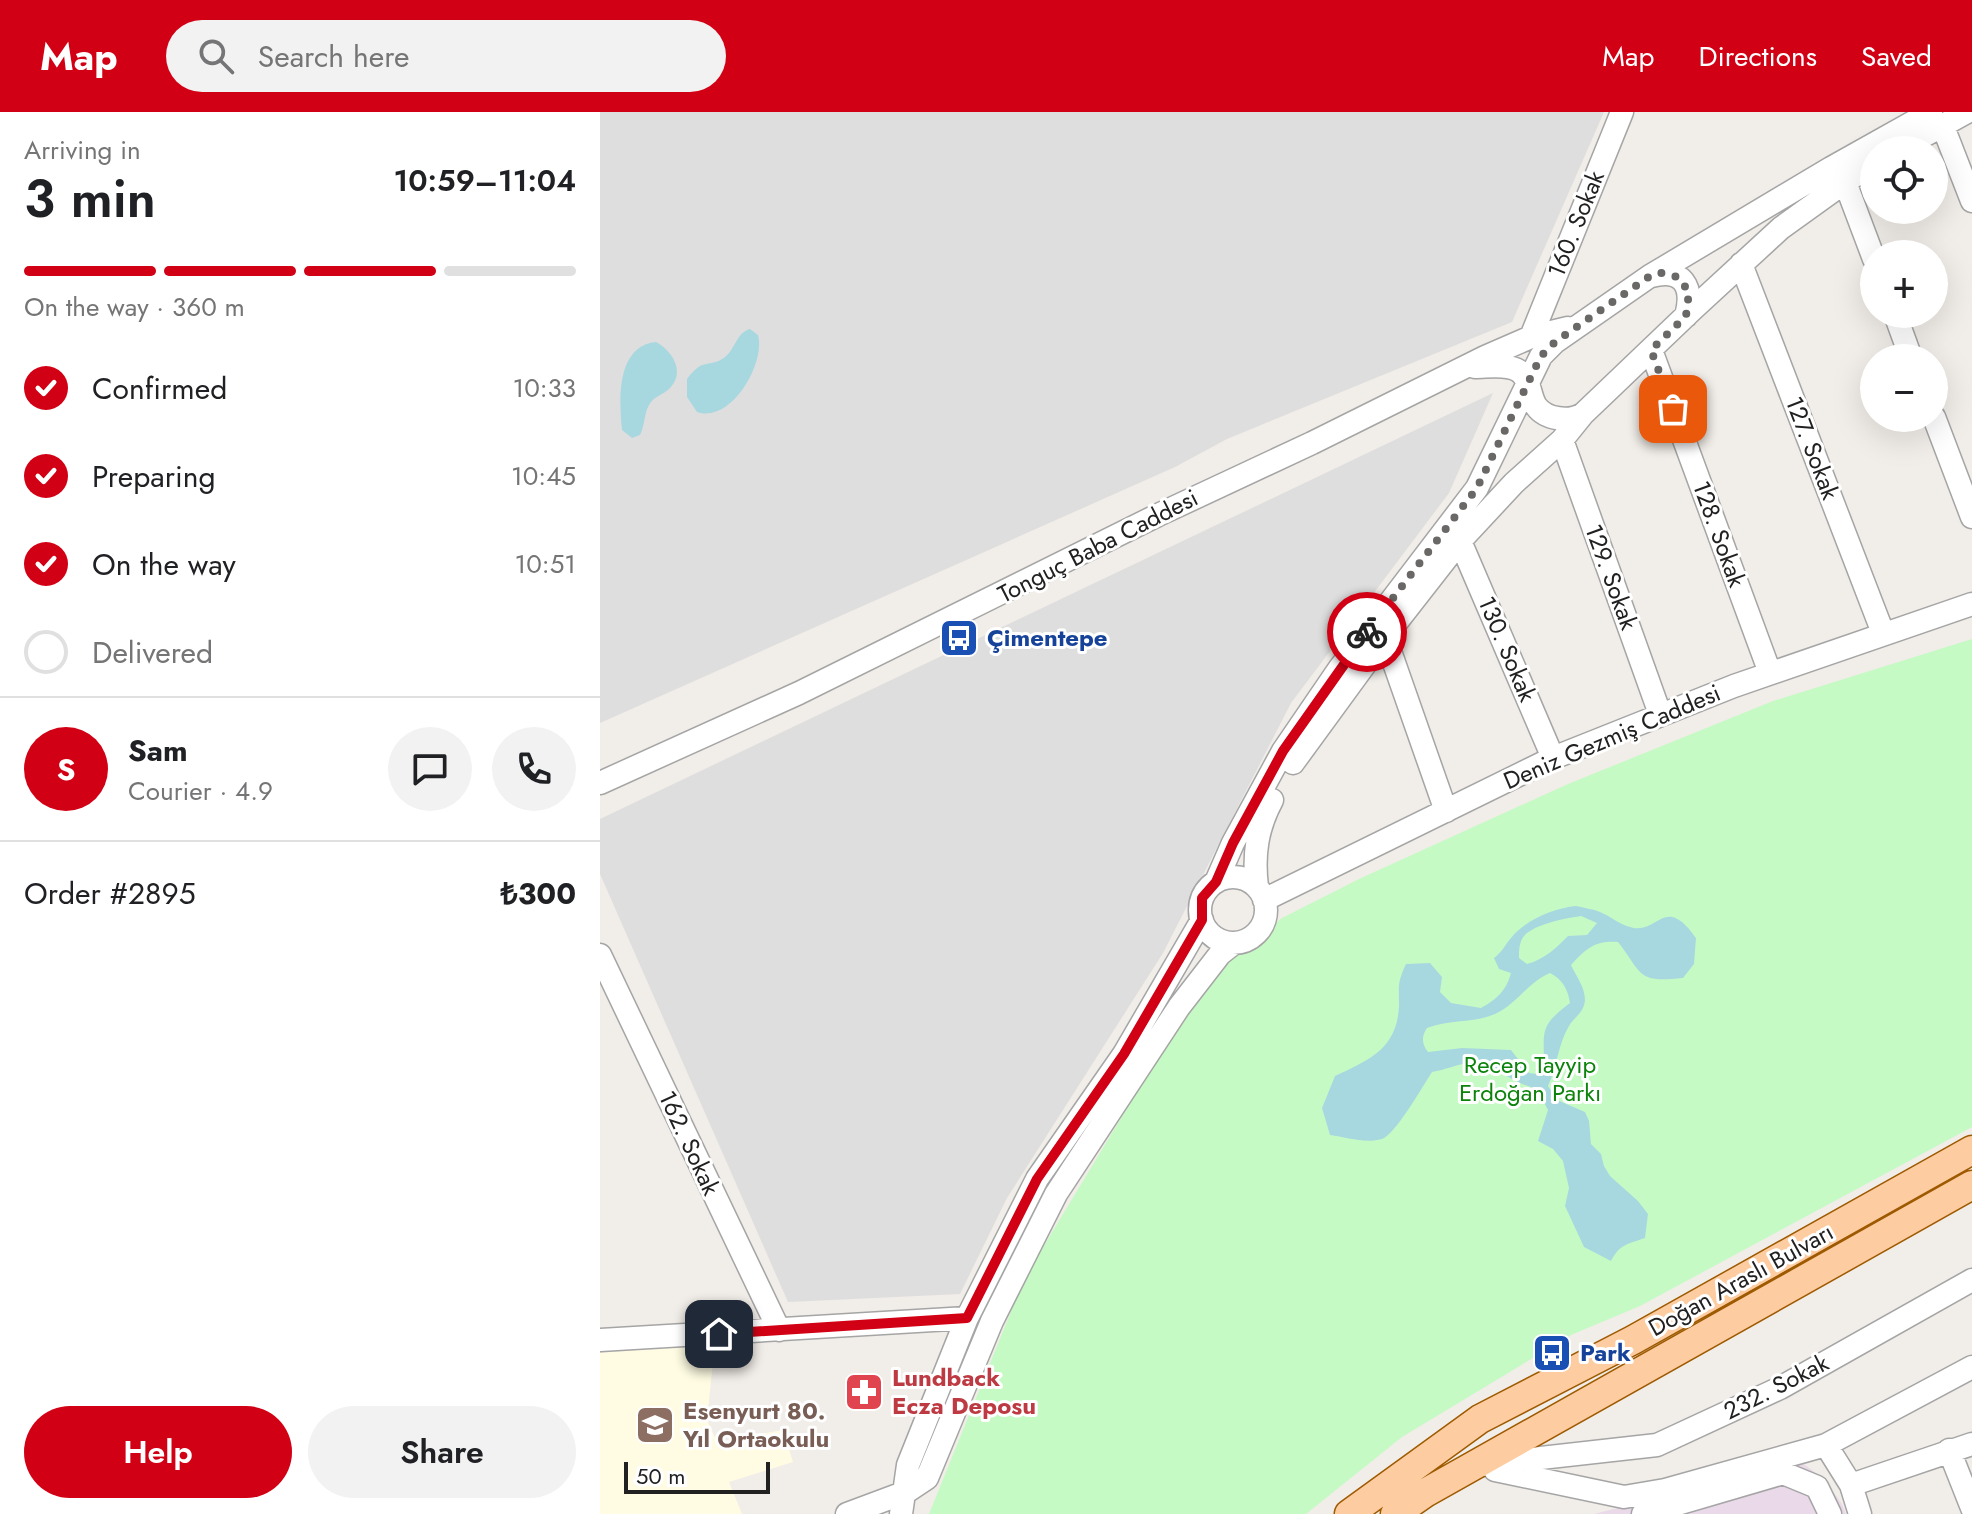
<!DOCTYPE html>
<meta charset="utf-8">
<style>
:root{--surface:#fff;--page:#f2f2f2;--text:#202124;--muted:#757577;--line:#e0e0e0;--accent:#d20014}
body{margin:0;font-family:Jost,sans-serif;background:var(--page);color:var(--text);height:100vh;display:flex;flex-direction:column;font-size:30px;white-space:nowrap}
*{box-sizing:border-box;margin:0}
p{font-size:26px;color:var(--muted)}
.icon{flex:none;width:44px;height:44px;fill:none;stroke:currentColor;stroke-width:2;stroke-linecap:round;stroke-linejoin:round}
.map{position:relative;flex:1;overflow:hidden}
.details{display:flex;flex-direction:column;background:var(--surface);width:600px}
.details>*{flex:none}
.tools{position:absolute;left:1260px;top:24px;display:grid;gap:16px}
.tools a{display:grid;place-items:center;width:88px;height:88px;border-radius:50%;background:var(--surface);box-shadow:0 8px 32px #0002;font-size:40px}
.scale{position:absolute;left:24px;bottom:20px;width:146px;box-sizing:border-box;padding-left:8px;border:4px solid #212121;border-top:0;font-size:22px;line-height:28px;white-space:nowrap;color:#212121;-webkit-text-stroke:6px #fff;paint-order:stroke}
.pin{position:absolute;display:grid;place-items:center;width:68px;height:68px;color:#fff;margin:-34px;border-radius:16px;box-shadow:0 4px 12px #0006}
.courier{position:absolute;display:grid;place-items:center;width:80px;height:80px;margin:-40px;border:6px solid #d20014;border-radius:50%;background:#fff;color:#222;box-shadow:0 2px 10px #0007}
.overview em{font-style:normal;font-weight:600}
.overview div{display:flex;flex-direction:column-reverse}
.overview{display:flex;align-items:center;justify-content:space-between;height:136px;padding:0 24px}
h1{font-size:52px;font-weight:600;line-height:60px}
.bar{display:grid;grid-template-columns:repeat(4,1fr);gap:12px 8px;align-content:center;height:96px;padding:0 24px}
.bar i{height:10px;border-radius:6px;background:var(--line)}
.bar .current{background:var(--accent)}
.bar p{grid-column:span 4}
.line{display:flex;align-items:center;gap:20px;padding:0 24px;border-top:2px solid var(--line)}
.line div{flex:1}
.round{display:grid;place-items:center;flex:none;width:84px;height:84px;border-radius:42px;background:var(--page)}
ol{padding:0 24px;list-style:none}
li{display:flex;align-items:center;gap:24px;height:88px}
li p{margin-inline-start:auto}
li .icon{padding:8px;border-radius:50%;background:var(--accent);color:#fff;stroke-width:4}
li:last-child{color:var(--muted)}
li i{width:44px;height:44px;border:4px solid var(--line);border-radius:50%}
.cta{display:flex;gap:16px;margin-top:auto;padding:16px 24px}
.cta a{flex:1;height:92px;border-radius:48px;background:var(--accent);color:#fff;font-size:32px;font-weight:600;line-height:92px;text-align:center}
.cta a+a{background:var(--page);color:var(--text)}
header{display:flex;align-items:center;gap:48px;box-sizing:border-box;height:112px;padding:0 40px;background:var(--accent);color:#fff}
header strong{font-size:38px}
nav{display:flex;gap:44px;margin-inline-start:auto;font-size:28px}
.search{width:560px;height:72px;background:var(--page);display:flex;align-items:center;gap:20px;box-sizing:border-box;padding:0 28px;border-radius:44px;color:var(--muted);font-size:30px}
main{display:flex;flex:1;min-height:0}
.map>svg:first-child{display:block}
.residential{fill:#dfdede}
.industrial{fill:#ead9e9}
.education{fill:#fffce3}
.park{fill:#c6fac5}
.water{fill:#a8d8df;fill-rule:evenodd}
.lines{fill:none;stroke-linecap:round;stroke-linejoin:round}
.minor-casing{stroke:#a5a5a5;stroke-width:25}
.major-casing{stroke:#9e5a00;stroke-width:31}
.minor{stroke:#fff;stroke-width:22}
.major{stroke:#fdcca1;stroke-width:28}
.done{stroke:#6a6867;stroke-width:8;stroke-dasharray:0 14.4}
.route{stroke:#d20014;stroke-width:10}
.labels{text-anchor:middle;stroke-width:6;stroke-linejoin:round;paint-order:stroke}
.street-label{font-size:24px;fill:#212121;stroke:#fff}
.transit-label{font-size:24px;font-weight:bold;fill:#164399;stroke:#fff;text-anchor:start}
.park-label{font-size:24px;fill:#0c830b;stroke:#fff}
.health-label{font-size:24px;font-weight:bold;fill:#be3a42;stroke:#fff;text-anchor:start}
.education-label{font-size:24px;font-weight:bold;fill:#785e54;stroke:#fff;text-anchor:start}
</style>
<header>
<strong>Map</strong>
<div class="search"><svg class="icon" aria-label="search" viewBox="0 0 24 24"><circle cx="10" cy="10" r="6"/><path d="M15 15l6 6"/></svg>Search here</div>
<nav><a>Map</a><a>Directions</a><a>Saved</a></nav>
</header>
<main>
<section class="details">
<div class="overview"><div><h1>3 min</h1><p>Arriving in</p></div><em>10:59–11:04</em></div>
<div class="bar"><i class="current"></i><i class="current"></i><i class="current"></i><i></i><p>On the way · 360 m</p></div>
<ol>
<li><svg class="icon" aria-label="check" viewBox="0 0 24 24"><path d="M5 12l5 5 9-10"/></svg>Confirmed<p>10:33</p></li>
<li><svg class="icon" aria-label="check" viewBox="0 0 24 24"><path d="M5 12l5 5 9-10"/></svg>Preparing<p>10:45</p></li>
<li><svg class="icon" aria-label="check" viewBox="0 0 24 24"><path d="M5 12l5 5 9-10"/></svg>On the way<p>10:51</p></li>
<li><i></i>Delivered</li>
</ol>
<div class="line" style="height:144px"><b class="round" style="background:var(--accent);color:#fff">S</b><div><b>Sam</b><p>Courier · 4.9</p></div><a class="round"><svg class="icon" aria-label="chat" viewBox="0 0 24 24"><path d="M4 5h16v11H9l-5 4z"/></svg></a><a class="round"><svg class="icon" aria-label="phone" viewBox="0 0 24 24"><path d="M5 4h4l2 5-3 2q2 4 5 5l2-3 5 2v4C11 20 4 13 5 4z"/></svg></a></div>
<div class="line" style="height:104px"><div>Order #2895</div><b>₺300</b></div>
<div class="cta"><a>Help</a><a>Share</a></div>
</section>
<div class="map">
<svg width="1372" height="1402" viewBox="0 0 1372 1402">
<rect width="100%" height="100%" fill="#f1ede8"/>
<path class="residential" d="M0,0H1004L912,210L627,327L575,355L0,611Z
M893,281L849,381L691,591L563,841L407,1086L360,1182L188,1190L0,762V707Z"/>
<path class="industrial" d="M1201,1350L1224,1367L1242,1392L1246,1402H994Z"/>
<path class="education" d="M115,1231L107,1308L117,1330L183,1318L193,1350L129,1370L142,1402H0V1241Z"/>
<path class="park" d="M1372,527V1015L1040,1194L971,1223L802,1325L706,1402H329L425,1165L550,958L623,853L682,806L759,767L968,672L1173,589Z"/>
<path class="water" d="M150,217L158,223C166,251 131,312 97,300L87,285V267C104,244 109,257 125,245C136,236 136,221 150,217Z
M56,230C73,239 86,261 69,277C63,283 54,284 49,293C44,302 45,313 40,323L32,326L22,318C19,288 16,234 56,230Z
M976,794C984,796 993,797 1000,800C1010,804 1019,812 1030,815C1058,824 1064,780 1096,826L1094,852L1083,866C1036,871 1043,862 1018,830C996,828 986,836 971,853C976,864 985,875 985,888C984,901 975,904 969,914C958,932 957,955 948,974L957,988L985,1000L989,1009L991,1032L1001,1042L1004,1054L1010,1064L1038,1089L1048,1102L1045,1126C1028,1132 1020,1132 1011,1149L984,1135L965,1094L969,1076L963,1049L953,1037L938,1029L948,998L937,977C915,972 889,950 870,951C857,952 845,958 832,960C823,974 795,1023 782,1027C765,1032 746,1025 730,1023L722,996L735,964C769,948 797,937 799,894C799,874 797,871 806,852L830,851L842,865L840,880L851,891L881,896C897,887 906,879 911,861L899,857L894,846C902,840 905,833 911,826C925,808 954,796 976,794ZM981,804L997,811L987,823L968,824C955,837 945,847 927,852L919,846C919,840 919,833 922,827C929,813 966,806 981,804ZM950,861C962,867 968,877 970,891C962,897 950,906 946,916C940,931 949,946 937,962L929,961L911,938L862,936L828,940C822,932 821,925 827,916C849,907 872,912 895,902C916,893 928,870 950,861Z"/>
<g class="lines">
<defs>
<path id="minor" d="M1342,12L1372,89
M1298,38L1367,0
M1245,70L1274,147
M1141,152L1283,521
M1051,164C1083,156 1094,174 1086,204
M1295,202L1311,246
M931,225L1022,0
M1051,238L1170,561
M875,255C888,255 907,251 919,259C931,268 929,283 936,294C946,308 970,310 983,302
M1334,305L1372,405
M962,328L1060,602
M860,429L953,646
M785,525L846,699
M693,651L785,525L860,429L914,371L962,328L983,302L1093,197L1181,116L1245,70L1274,52
M0,671L199,581L558,403L712,331L885,245L931,225L968,216
M600 798a33 33 0 1 1 66 0a33 33 0 1 1-66 0Z
M616,770L633,731L683,639L739,557L877,376L941,244L955,230L1050,164L1231,56L1331,0
M657,775C653,743 657,716 672,688
M664,788L953,646L1134,574L1372,492
M0,843L179,1218
M0,1228L367,1206
M1226,1333L1251,1373L1260,1402
M1349,1338L1372,1396
M879,1353L1057,1333L1180,1276L1372,1168
M895,1358L1024,1385L1065,1378L1226,1333L1372,1255
M1251,1373L1372,1332
M247,1402L306,1380L327,1366L392,1209L456,1082L579,895L620,842L634,831
M301,1402L308,1353L367,1206L437,1067L524,942L602,808
M1043,1402L1183,1361L1217,1375L1230,1402"/>
<path id="major" d="M749,1402L880,1307L1033,1228L1372,1038
M795,1402L825,1381L1372,1073"/>
</defs>
<use href="#minor" class="minor-casing"/>
<use href="#major" class="major-casing"/>
<use href="#minor" class="minor"/>
<use href="#major" class="major"/>
</g>
<g class="lines">
<path class="done" d="M767,520L877,376L941,244L955,230L1050,164L1061,161L1078,165L1089,180L1086,204L1051,238L1073,297"/>
<path class="route" d="M119,1222L367,1206L437,1067L524,942L602,808V786L616,770L633,731L683,639L767,520"/>
</g>
<defs>
<symbol id="bus-square" viewBox="-11 -11 22 22"><rect x="-9" y="-9" width="18" height="18" rx="4" fill="#1a4fb4" stroke="#fff"/><path d="M-5-6H5V4H4V6H2V4H-2V6H-4V4H-5ZM-3.5-4V0h7V-4ZM-3.5 1.2v1.5H-2V1.2ZM2 1.2v1.5H3.5V1.2Z" fill="#fff"/></symbol>
<symbol id="pharmacy-square" viewBox="-11 -11 22 22"><rect x="-9" y="-9" width="18" height="18" rx="4" fill="#e0444e" stroke="#fff"/><path d="M-2-6h4v4h4v4h-4v4h-4v-4h-4v-4h4Z" fill="#fff"/></symbol>
<symbol id="school-square" viewBox="-11 -11 22 22"><rect x="-9" y="-9" width="18" height="18" rx="4" fill="#8d6e63" stroke="#fff"/><path d="M0-5L7-2L0 1L-7-2ZM-4 1L0 2.5L4 1V4Q0 6-4 4Z" fill="#fff"/></symbol>
</defs>
<g fill-rule="evenodd">
<use href="#bus-square" x="337" y="504" width="44" height="44"/>
<use href="#bus-square" x="930" y="1219" width="44" height="44"/>
<use href="#pharmacy-square" x="242" y="1258" width="44" height="44"/>
<use href="#school-square" x="33" y="1291" width="44" height="44"/>
</g>
<g class="labels">
<g class="street-label">
<text transform="translate(976 112) rotate(-68)" y="8">160. Sokak</text>
<text transform="translate(1212 336) rotate(69)" y="8">127. Sokak</text>
<text transform="translate(1119 422) rotate(70)" y="8">128. Sokak</text>
<text transform="translate(498 434) rotate(-27)" y="8">Tonguç Baba Caddesi</text>
<text transform="translate(1011 465) rotate(70)" y="8">129. Sokak</text>
<text transform="translate(907 537) rotate(67)" y="8">130. Sokak</text>
<text transform="translate(1012 625) rotate(-23)" y="8">Deniz Gezmiş Caddesi</text>
<text transform="translate(89 1031) rotate(65)" y="8">162. Sokak</text>
<text transform="translate(1141 1168) rotate(-29)" y="8">Doğan Araslı Bulvarı</text>
<text transform="translate(1176 1275) rotate(-27)" y="8">232. Sokak</text>
</g>
<g class="transit-label">
<text x="387" y="534">Çimentepe</text>
<text x="980" y="1249">Park</text>
</g>
<g class="park-label">
<text x="930" y="961">Recep Tayyip<tspan x="930" dy="28">Erdoğan Parkı</tspan></text>
</g>
<g class="health-label">
<text x="292" y="1274">Lundback<tspan x="292" dy="28">Ecza Deposu</tspan></text>
</g>
<g class="education-label">
<text x="83" y="1307">Esenyurt 80.<tspan x="83" dy="28">Yıl Ortaokulu</tspan></text>
</g>
</g>
</svg>
<div class="tools">
<a><svg class="icon" aria-label="locate" viewBox="0 0 24 24"><circle cx="12" cy="12" r="6"/><path d="M12 2v4M12 18v4M2 12h4M18 12h4"/></svg></a>
<a>+</a>
<a>−</a>
</div>
<div class="scale">50 m</div>
<div class="pin" style="left:1073px;top:297px;background:#ea580c"><svg class="icon" aria-label="bag" viewBox="0 0 24 24"><path d="M5 8h14l-1 12H6zM9 8a3 3 0 0 1 6 0"/></svg></div>
<div class="pin" style="left:119px;top:1222px;background:#1f2937"><svg class="icon" aria-label="home" viewBox="0 0 24 24"><path d="M3 11l9-7 9 7M6 9v11h12V9"/></svg></div>
<div class="courier" style="left:767px;top:520px"><svg class="icon" aria-label="bike" viewBox="0 0 24 24"><circle cx="6" cy="16" r="4"/><circle cx="18" cy="16" r="4"/><path d="M6 16l4-8h5l3 8M10 8l3 8H6M13 5h3"/></svg></div>
</div>
</main>
